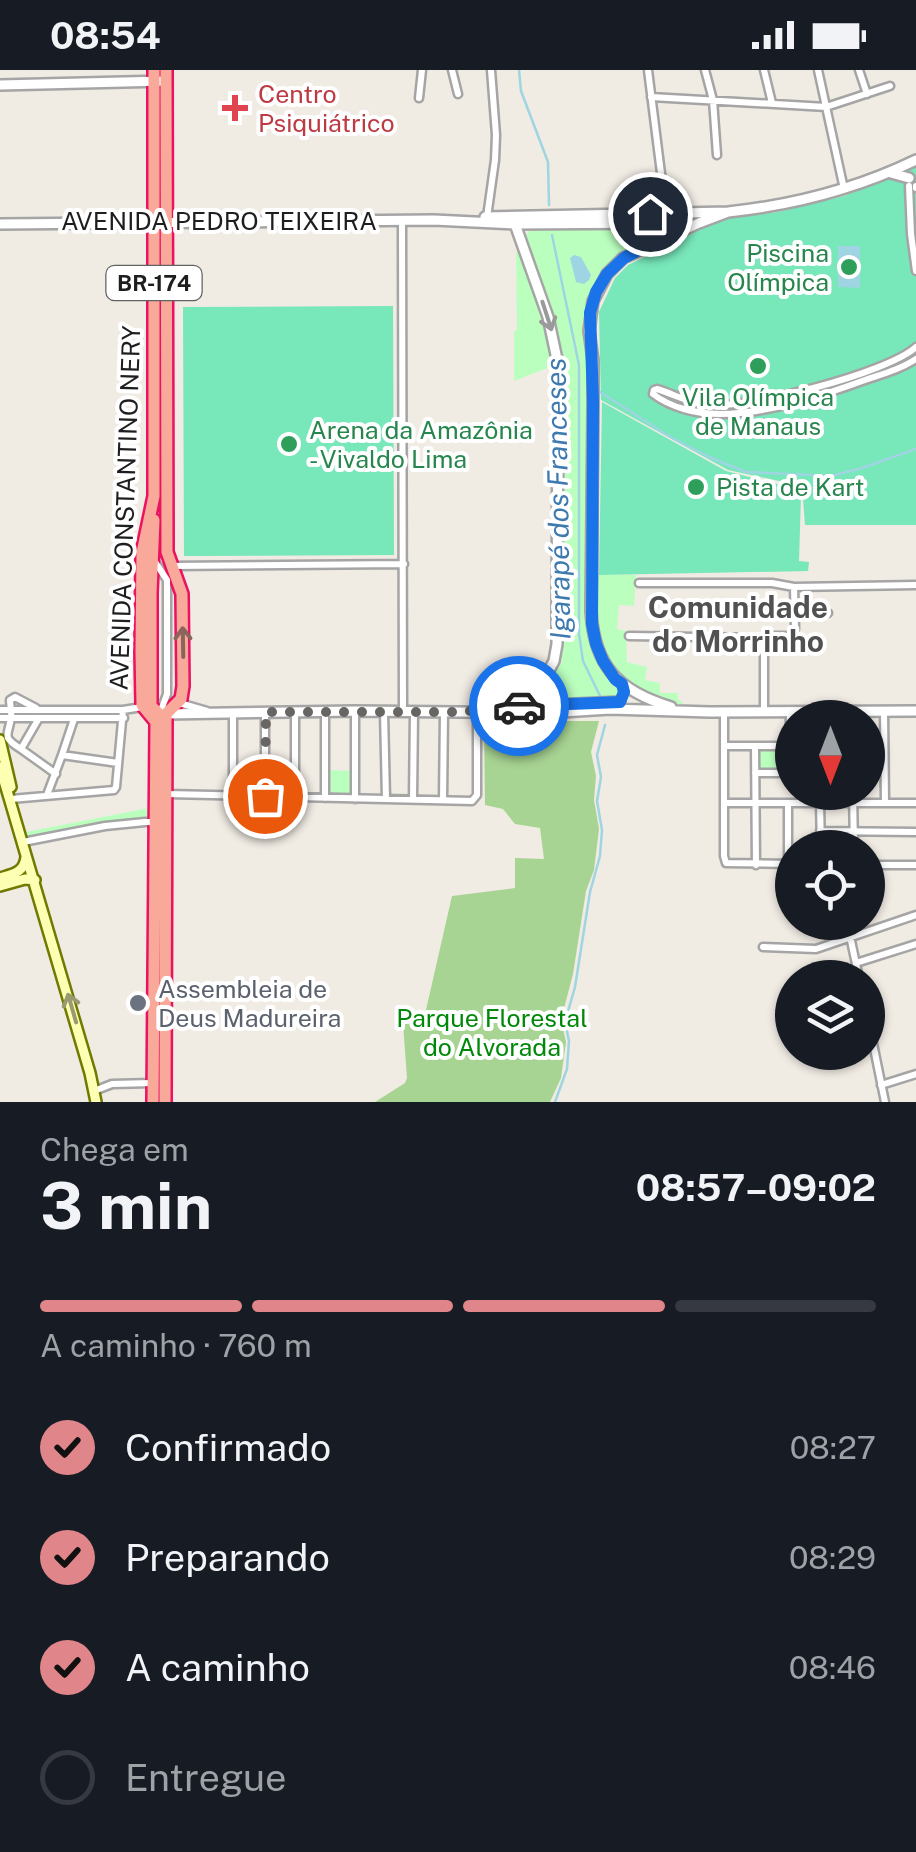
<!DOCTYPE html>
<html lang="pt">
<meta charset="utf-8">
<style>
:root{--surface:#171b24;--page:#242831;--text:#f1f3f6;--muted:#9ea1a6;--line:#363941;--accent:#e0868a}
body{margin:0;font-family:"Public Sans",sans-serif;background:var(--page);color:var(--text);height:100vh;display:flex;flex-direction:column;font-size:38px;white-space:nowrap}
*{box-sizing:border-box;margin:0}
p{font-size:32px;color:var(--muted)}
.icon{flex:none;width:55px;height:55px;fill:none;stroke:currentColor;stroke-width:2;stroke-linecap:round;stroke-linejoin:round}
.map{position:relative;height:1032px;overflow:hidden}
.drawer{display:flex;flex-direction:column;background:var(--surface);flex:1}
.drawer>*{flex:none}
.needle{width:65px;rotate:180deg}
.buttons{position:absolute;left:775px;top:630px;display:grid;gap:20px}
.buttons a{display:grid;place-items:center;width:110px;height:110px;border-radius:50%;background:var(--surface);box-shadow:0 2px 8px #0004;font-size:50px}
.pin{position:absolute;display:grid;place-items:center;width:85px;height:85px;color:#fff;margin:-42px;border:5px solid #fff;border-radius:50%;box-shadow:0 2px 10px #0007}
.courier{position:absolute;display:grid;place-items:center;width:100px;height:100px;margin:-50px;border:8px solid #1a73e8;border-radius:50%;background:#fff;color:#222;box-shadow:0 2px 12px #0007}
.headline em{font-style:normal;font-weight:700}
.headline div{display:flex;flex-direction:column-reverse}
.headline{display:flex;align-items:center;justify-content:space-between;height:170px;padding:0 40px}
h1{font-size:65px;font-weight:700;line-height:75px}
.bar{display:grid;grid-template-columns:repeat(4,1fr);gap:15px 10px;align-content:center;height:120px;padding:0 40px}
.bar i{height:12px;border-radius:8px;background:var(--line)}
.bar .active{background:var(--accent)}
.bar p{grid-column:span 4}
ol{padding:0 40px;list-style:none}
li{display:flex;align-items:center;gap:30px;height:110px}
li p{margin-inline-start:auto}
li .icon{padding:10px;border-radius:50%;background:var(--accent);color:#111;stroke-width:4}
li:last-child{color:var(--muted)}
li i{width:55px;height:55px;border:5px solid var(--line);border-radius:50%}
.status{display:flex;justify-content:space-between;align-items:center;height:70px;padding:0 50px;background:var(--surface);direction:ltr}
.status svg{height:28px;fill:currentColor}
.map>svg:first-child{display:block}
.forest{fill:#a8d493}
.park{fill:#bbffbf}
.pitch{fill:#78e7ba}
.water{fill:#9fd5e2}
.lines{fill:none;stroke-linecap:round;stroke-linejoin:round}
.stream{stroke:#9fd5e2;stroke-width:2.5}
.minor-casing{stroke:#a5a5a5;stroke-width:11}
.tertiary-casing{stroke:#a5a5a5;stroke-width:14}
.secondary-casing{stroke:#707a00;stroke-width:14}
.trunk-casing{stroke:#ec1262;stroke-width:16}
.minor{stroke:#fff;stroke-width:6}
.tertiary{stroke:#fff;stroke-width:9}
.secondary{stroke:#fdffb2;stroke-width:9}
.trunk{stroke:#f8a999;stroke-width:11}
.oneway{stroke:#9a9a9a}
.oneway2{stroke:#8b645c}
.oneway3{stroke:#999a6f}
.done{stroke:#686663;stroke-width:10;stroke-dasharray:0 18}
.route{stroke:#1a73e8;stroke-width:12}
.health-dot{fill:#e0444e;stroke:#fff;stroke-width:4}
.leisure-dot{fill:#2e9e5b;stroke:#fff;stroke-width:4}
.worship-dot{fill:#6b7280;stroke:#fff;stroke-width:4}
.labels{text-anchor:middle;stroke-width:8;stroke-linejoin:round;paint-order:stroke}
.shield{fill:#fff;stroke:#626262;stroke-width:2.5}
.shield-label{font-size:22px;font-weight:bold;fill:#1e1e1e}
.health-label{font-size:25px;fill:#be3a42;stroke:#fff;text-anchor:start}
.street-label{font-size:25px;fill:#1e1e1e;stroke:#fff}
.leisure-label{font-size:25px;fill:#27864d;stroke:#fff;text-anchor:start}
.worship-label{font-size:25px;fill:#5b616d;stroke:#fff;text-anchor:start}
.park-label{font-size:25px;fill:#008808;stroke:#fff}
.water-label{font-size:28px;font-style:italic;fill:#3e7ab0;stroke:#fff}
.quarter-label{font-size:30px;font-weight:bold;fill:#515151;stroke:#fff}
</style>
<div class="status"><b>08:54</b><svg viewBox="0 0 49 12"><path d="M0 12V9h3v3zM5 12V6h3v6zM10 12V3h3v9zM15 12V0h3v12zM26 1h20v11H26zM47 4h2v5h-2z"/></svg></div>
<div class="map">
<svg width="916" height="1032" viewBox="0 0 916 1032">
<rect width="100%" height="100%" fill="#f0ebe3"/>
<path class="forest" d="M484,651H599L591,682L596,706L594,730L599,759L594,800L586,821L573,904L561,950L566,972L561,1008L550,1032H375L405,1013L407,1008L403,954L423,953L452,826L515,818V788L544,789L540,758L515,754L503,739L485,735Z"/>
<path class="park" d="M646,158L650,161V166L623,181L600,203L586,236L584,266L589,322L587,504L636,505L634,536L619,535L617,559L626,561L627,592L647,597L645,610L660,613V623H678V629L686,636L652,627L621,609L618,618L620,625L616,630L541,631L540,623L562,592L563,292L514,311V262L517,259L516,184L524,167L530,161Z
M758,678H784L785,702H758Z
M325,700L355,701L356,731L326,730Z
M149,738V749L31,771L26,762Z"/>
<path class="pitch" d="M916,96V455H805L802,416L728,400L601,330L599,242L615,208L628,195L722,149L778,142L844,126Z
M393,236L394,485L184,486L183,237Z
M602,332L726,401L797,419L801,425L799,491L809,492L808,501L599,505Z"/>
<path class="water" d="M838,176H860V218L838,217Z
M574,185L581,187L591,205L589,210L584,214L576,212L570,188Z"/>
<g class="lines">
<path class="stream" d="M519,0L521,21L548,92L549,135
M552,165L579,295V564L583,591L602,630
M597,320L670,367L709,387L746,402L831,406L862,398L916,379
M555,1032L567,999L569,971L565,952L575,917L590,822L600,786L602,760L597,731L601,707L597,685L605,655"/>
<defs>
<path id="minor" d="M452,0L458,24
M648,0L666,143
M705,0L713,30L717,85
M764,0L772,33
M818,0L844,119
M859,0L867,24
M651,27L826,37L890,16
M419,28L422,0
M909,116L911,164L916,201
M916,116V118
M487,147L495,90L496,65L491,0
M402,150L403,642
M916,277C888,303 747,339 709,335C690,334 674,324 657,319L654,320L653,324C671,338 697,344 720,344C767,344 821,326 865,310C883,304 901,299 916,289
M153,489L167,510V624L159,646
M170,496L404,494
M639,513H772L794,517L916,515
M795,542L828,543
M629,566L764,568L771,566H790L795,559L794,517
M176,632L207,641
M0,640H123L142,637
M355,641V729
M884,641L885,733
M325,642V728
M384,642L386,729
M724,642V786L726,793L792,794
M764,642V568
M233,643V726
M0,648H124
M39,648L21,679L56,704
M868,675H884
M724,676H789
M755,676L756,795
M21,679C0,666 9,666 11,647C12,641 10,636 10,630L15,627L36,638
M62,685L74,649
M755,703H791
M789,703L790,642
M853,722L854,778
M167,724L472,731L477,725V641
M47,725L62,685L118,693
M265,727V643
M295,727V642
M11,729L114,720L116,717L123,640
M413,729L414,642
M443,730L444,642
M724,733H916
M788,733V794
M820,733L821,778
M820,761L916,762
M23,772L105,756L145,752H151L153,755
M868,795H916
M847,852L859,908
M763,877L816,879L916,845
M856,893L916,874
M868,949L885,1032
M881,1015L916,1004
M94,1021L112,1014L152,1013"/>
<path id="tertiary" d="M0,15L165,11
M891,103L909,108
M485,147L728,142C794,135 856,119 916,90
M0,154L434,150L515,154L657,153
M515,154L548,247L558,294L557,574L554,591L535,626L538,635L546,643
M671,637C619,621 594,597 591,541L593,331V290L589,261L593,231L607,204L623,188L699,153L728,142
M488,638L620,632
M166,644L355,641L546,643L610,639L710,642L916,641"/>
<path id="secondary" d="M0,670L11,717
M0,697L90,1003L96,1032
M0,808C13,804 24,803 26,787
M0,816L25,809L35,810"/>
<path id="trunk" d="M166,0L167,482L182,524L183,616L181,629L166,644
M154,450L151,523V636L158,643
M153,1032L156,652L142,635L141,581L142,483L154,426V0
M165,1032L166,644"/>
</defs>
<use href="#minor" class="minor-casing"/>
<use href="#tertiary" class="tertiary-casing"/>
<use href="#secondary" class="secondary-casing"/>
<use href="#trunk" class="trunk-casing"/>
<use href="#minor" class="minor"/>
<use href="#tertiary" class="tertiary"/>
<use href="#secondary" class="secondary"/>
<use href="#trunk" class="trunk"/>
</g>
<defs><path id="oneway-shaft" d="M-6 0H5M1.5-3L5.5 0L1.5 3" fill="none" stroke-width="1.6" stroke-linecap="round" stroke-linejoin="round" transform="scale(2.5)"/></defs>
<use class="oneway" href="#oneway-shaft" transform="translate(547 246) rotate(72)"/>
<use class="oneway2" href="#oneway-shaft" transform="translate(183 572) rotate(-91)"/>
<use class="oneway3" href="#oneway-shaft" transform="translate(72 938) rotate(-106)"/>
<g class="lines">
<path class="done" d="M265,726L266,642H461L519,636"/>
<path class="route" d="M519,636L620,632L624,622L622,614L615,609L603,591L596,574L592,554L593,331L590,243L596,222L607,204L624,188L648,175L656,166L657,154L650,144"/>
</g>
<path class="health-dot" d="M230 23h10v10h10v10h-10v10h-10v-10h-10v-10h10z"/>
<g class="leisure-dot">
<circle cx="849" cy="197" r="10"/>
<circle cx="758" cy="296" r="10"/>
<circle cx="289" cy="374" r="10"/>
<circle cx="696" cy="417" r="10"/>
</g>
<circle class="worship-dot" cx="138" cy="933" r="10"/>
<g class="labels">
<rect class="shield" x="106.5" y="196" width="95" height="34" rx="8"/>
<g class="shield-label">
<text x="154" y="221">BR-174</text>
</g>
<g class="health-label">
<text x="258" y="33">Centro<tspan x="258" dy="29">Psiquiátrico</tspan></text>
</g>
<g class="street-label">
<text x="219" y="160">AVENIDA PEDRO TEIXEIRA</text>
<text transform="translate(125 438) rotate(-88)" y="9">AVENIDA CONSTANTINO NERY</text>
</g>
<g class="leisure-label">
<text x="829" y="192" text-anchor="end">Piscina<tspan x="829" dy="29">Olímpica</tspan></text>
<text x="758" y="336" text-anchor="middle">Vila Olímpica<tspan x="758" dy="29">de Manaus</tspan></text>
<text x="309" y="369">Arena da Amazônia<tspan x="309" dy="29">- Vivaldo Lima</tspan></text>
<text x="716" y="426">Pista de Kart</text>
</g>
<g class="worship-label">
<text x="158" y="928">Assembleia de<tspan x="158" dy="29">Deus Madureira</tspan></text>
</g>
<g class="park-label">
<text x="492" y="957">Parque Florestal<tspan x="492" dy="29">do Alvorada</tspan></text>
</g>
<g class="water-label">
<text transform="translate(558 429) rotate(-91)" y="10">Igarapé dos Franceses</text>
</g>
<g class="quarter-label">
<text x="738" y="548">Comunidade<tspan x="738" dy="34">do Morrinho</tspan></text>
</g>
</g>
</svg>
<div class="buttons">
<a><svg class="needle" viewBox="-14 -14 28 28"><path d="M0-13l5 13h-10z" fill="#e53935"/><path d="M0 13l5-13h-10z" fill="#9ea1a6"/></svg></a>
<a><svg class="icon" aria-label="locate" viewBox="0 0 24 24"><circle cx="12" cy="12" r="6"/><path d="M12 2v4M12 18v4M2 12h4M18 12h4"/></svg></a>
<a><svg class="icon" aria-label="layers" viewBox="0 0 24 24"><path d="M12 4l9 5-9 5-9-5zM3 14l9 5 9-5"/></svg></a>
</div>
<div class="pin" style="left:265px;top:726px;background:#ea580c"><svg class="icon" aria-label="bag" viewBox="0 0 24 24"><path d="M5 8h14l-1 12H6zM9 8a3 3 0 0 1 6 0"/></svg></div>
<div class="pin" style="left:650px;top:144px;background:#1f2937"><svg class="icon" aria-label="home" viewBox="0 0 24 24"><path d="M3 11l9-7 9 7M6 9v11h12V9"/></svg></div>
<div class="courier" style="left:519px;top:636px"><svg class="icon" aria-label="car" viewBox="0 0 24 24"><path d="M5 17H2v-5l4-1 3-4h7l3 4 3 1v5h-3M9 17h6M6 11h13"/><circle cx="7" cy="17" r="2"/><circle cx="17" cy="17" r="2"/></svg></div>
</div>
<section class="drawer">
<div class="headline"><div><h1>3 min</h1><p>Chega em</p></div><em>08:57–09:02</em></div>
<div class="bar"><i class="active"></i><i class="active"></i><i class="active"></i><i></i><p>A caminho · 760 m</p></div>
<ol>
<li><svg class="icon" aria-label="check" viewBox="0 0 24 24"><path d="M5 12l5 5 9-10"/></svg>Confirmado<p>08:27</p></li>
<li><svg class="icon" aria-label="check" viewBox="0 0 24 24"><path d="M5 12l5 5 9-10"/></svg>Preparando<p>08:29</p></li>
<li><svg class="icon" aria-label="check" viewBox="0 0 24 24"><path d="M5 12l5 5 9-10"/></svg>A caminho<p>08:46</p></li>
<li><i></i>Entregue</li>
</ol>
</section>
